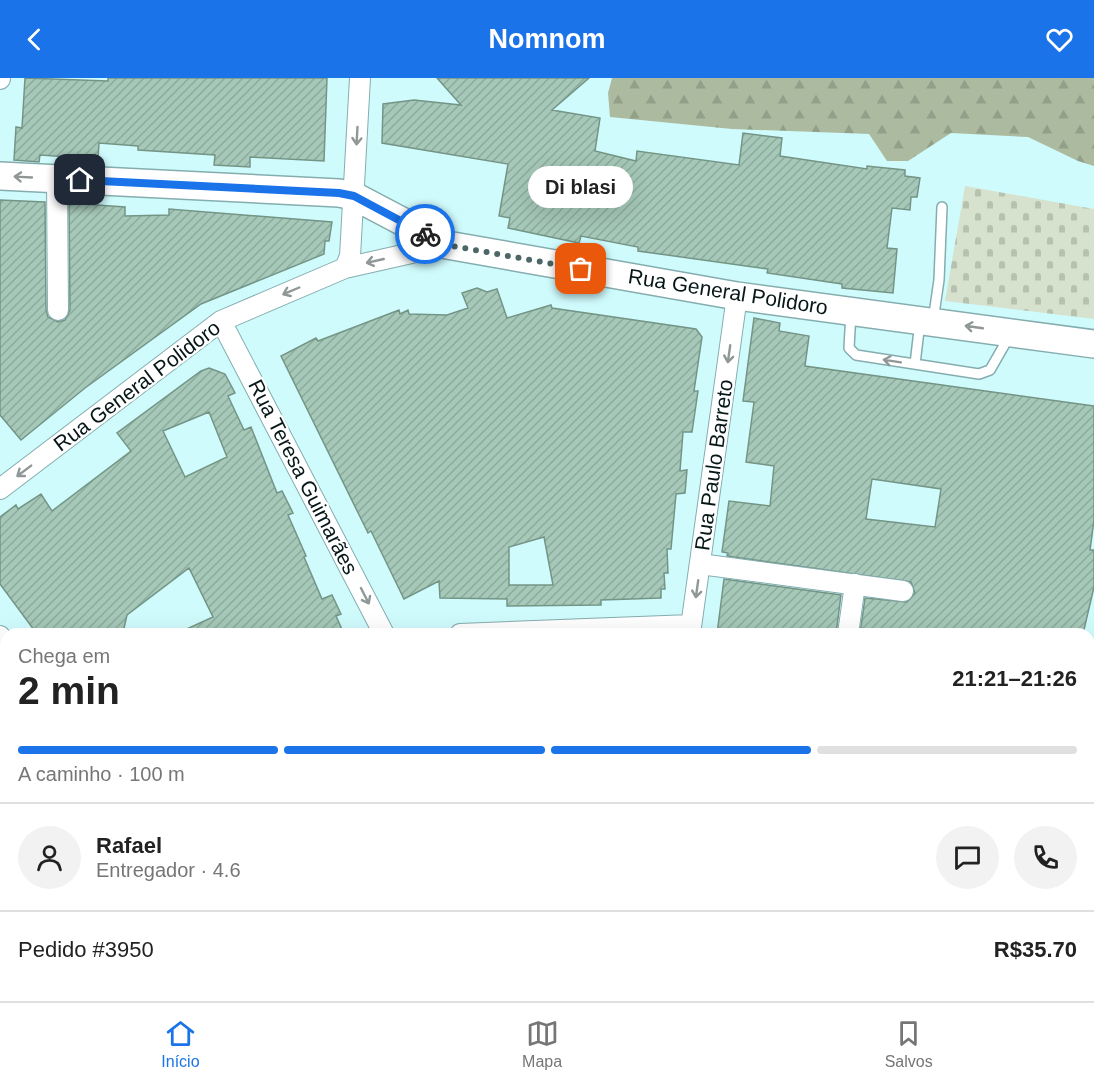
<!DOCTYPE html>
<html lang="pt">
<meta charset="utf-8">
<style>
:root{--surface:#fff;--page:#f2f2f2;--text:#222;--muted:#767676;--line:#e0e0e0;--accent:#1a73e8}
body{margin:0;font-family:Arial,sans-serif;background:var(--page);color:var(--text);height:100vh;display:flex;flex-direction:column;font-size:22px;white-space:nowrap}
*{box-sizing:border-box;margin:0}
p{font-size:20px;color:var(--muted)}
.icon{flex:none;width:33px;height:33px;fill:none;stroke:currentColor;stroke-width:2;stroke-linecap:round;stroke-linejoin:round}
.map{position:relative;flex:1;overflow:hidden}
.side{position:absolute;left:0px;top:550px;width:1095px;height:374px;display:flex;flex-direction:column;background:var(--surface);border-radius:18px 18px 0 0;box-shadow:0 6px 24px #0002}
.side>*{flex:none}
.pin{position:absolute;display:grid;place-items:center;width:51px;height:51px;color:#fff;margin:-26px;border-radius:12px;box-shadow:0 3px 9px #0006}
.courier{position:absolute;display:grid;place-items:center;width:60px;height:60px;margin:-30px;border:4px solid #1a73e8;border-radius:50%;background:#fff;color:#222;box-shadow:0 2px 8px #0007}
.bubble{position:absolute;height:42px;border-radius:21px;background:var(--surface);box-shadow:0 6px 24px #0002;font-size:20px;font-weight:700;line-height:42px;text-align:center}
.summary em{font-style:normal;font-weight:700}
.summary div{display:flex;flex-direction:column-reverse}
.summary{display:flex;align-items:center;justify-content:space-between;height:102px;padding:0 18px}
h1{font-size:39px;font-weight:700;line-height:45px}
.bar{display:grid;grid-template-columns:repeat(4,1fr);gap:9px 6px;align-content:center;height:72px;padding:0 18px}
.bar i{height:8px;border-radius:4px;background:var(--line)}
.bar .current{background:var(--accent)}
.bar p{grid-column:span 4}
.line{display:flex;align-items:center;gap:15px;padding:0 18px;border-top:2px solid var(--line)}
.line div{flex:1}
.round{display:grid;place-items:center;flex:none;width:63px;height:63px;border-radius:32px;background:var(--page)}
header{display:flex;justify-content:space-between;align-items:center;height:78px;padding:0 18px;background:var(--accent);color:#fff;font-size:27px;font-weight:700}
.dock{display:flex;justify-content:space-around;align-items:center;height:84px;border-top:2px solid var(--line);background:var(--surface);font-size:16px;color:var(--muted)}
.dock a{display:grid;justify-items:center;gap:3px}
.dock .current{color:var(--accent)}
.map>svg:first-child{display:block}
.forest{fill:url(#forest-firs)}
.cemetery{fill:url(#cemetery-stones)}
.building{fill:url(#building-hatch);stroke:#749586;stroke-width:1.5;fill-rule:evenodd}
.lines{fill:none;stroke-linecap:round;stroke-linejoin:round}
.service-casing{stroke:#85adaf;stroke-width:12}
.minor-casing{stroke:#85adaf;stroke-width:22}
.secondary-casing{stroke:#85adaf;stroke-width:30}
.service{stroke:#fff;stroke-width:9}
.minor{stroke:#fff;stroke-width:20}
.secondary{stroke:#fff;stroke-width:27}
.oneway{stroke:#8f9797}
.done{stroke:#4d6768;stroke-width:6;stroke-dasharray:0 10.8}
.route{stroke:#1a73e8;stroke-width:8}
.labels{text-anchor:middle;stroke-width:4.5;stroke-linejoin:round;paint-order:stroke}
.street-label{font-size:21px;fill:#071718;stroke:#fff}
</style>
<header><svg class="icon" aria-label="back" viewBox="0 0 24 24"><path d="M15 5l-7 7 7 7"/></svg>Nomnom<svg class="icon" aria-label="heart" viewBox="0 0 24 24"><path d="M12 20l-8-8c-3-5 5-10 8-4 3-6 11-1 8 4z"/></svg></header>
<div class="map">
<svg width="1094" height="923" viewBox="0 0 1094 923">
<defs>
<pattern id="forest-firs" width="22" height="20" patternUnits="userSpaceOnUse" patternTransform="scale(1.5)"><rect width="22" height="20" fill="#acbba0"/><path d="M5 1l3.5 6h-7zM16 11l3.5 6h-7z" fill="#92a089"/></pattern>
<pattern id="cemetery-stones" width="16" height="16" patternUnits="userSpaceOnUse" patternTransform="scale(1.5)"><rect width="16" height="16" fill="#d6e2cd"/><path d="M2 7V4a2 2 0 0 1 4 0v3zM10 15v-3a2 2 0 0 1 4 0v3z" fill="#b6c1af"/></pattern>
<pattern id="building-hatch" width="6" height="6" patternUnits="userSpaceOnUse" patternTransform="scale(1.5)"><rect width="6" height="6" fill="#a5c8b8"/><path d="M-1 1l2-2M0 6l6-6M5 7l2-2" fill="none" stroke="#8dab9d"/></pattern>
</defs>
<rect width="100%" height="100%" fill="#d0fbfd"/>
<path class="forest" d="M612,0H1094V88L1078,83L1028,59L951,55L908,83H887L869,56L732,51L610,39L608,15Z"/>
<path class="cemetery" d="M965,108L1094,131V241L945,223Z"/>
<path class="building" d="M25,0L108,3V0H327L324,83L250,79V89L214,87L215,77L138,72V68L99,65L98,81L40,77L39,84L14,82L16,49L22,50Z
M437,0H589L552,32L600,40L595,73L636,83L637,73L739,87L743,55L782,60L780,78L867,91V88L905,92V98L920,100L917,119H911L910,132L892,130L887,170L897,171L893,215L842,210V206L767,195L768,191L638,173V169L581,158L579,165L508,150L510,140L499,138L508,86L382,65L383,26L414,22L461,27Z
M0,122L45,124L46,232L48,239L58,244L65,242L70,232L69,125L125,129V138L169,137V131L332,144L329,163H325L324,176L201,226L85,310L21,362L0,337Z
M477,210L487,214L497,211L507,240L551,227L552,230L696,251L702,259L694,313H698L692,354H683L680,393L687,392L685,415L676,416L671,471H667L668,495H664L665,511H661V520L601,522V527L507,528V521L440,520L439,503L404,521L371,453L368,455L281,278L316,260L318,263L399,232L400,236L408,232L409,236L447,237L468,230L462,215ZM544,459L553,507H509V469Z
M754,240L780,245L779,253L809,258L805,288L1094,328V442L1090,472H1094V509L1083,556H943L908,552L907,556H860L865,520L907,524L915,515L911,504L727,478L728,475L722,474L729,423L770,428L774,388L746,384L754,324L743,323ZM872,401L941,411L935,449L866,441Z
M209,290L225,296L235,315L228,318L244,352L251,349L277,415L282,413L293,435L288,437L306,478L304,479L322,521L332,517L341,536L336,538L344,556H176L213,539L189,490L127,537L124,550L114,556H37L0,506V439L16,427L18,431L41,416L52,433L131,373L117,355L201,293ZM209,334L227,379L185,399L163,353Z
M724,501L841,517L836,556H717Z"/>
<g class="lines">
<defs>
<path id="service" d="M851,234L849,270L856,277L979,296L990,292L1010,257
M933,243L939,202L942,129
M915,286L920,244"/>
<path id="minor" d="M0,1V0
M57,101L58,232
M345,190L350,178L360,0
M221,243L384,556
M0,411L221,243L345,190L447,167
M700,486L903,513
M460,556L691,547
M690,556L737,218
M848,556L855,506
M0,558L6,567
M1089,898L1094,869
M245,918L248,923
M499,918L501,923
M640,923V918
M1085,923L1086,918"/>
<path id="secondary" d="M0,98L339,115L354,118L447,167L737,218L1094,266"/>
</defs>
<use href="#service" class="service-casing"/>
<use href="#minor" class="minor-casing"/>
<use href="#secondary" class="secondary-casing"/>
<use href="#service" class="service"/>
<use href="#minor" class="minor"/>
<use href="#secondary" class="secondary"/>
</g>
<defs><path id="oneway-shaft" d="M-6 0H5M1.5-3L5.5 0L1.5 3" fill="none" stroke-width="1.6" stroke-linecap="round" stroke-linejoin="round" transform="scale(1.5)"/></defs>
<g class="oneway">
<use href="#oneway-shaft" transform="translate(357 58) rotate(93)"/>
<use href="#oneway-shaft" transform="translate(23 99) rotate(-177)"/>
<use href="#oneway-shaft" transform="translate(375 183) rotate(167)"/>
<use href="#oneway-shaft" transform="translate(291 213) rotate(157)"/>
<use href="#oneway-shaft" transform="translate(974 249) rotate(-172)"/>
<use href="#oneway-shaft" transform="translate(729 276) rotate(98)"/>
<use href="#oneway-shaft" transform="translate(892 283) rotate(-171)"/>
<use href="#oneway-shaft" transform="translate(24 393) rotate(143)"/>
<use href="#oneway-shaft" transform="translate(697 511) rotate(98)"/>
<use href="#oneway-shaft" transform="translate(365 518) rotate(63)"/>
</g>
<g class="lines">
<path class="done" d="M425,156L447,167L581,191"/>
<path class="route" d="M80,102L339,115L354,118L425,156"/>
</g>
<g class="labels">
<g class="street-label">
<text transform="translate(728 214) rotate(9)" y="7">Rua General Polidoro</text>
<text transform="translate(137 308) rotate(-37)" y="7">Rua General Polidoro</text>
<text transform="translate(714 387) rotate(-82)" y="7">Rua Paulo Barreto</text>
<text transform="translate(303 399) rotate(63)" y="7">Rua Teresa Guimarães</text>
</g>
</g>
</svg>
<div class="pin" style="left:581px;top:191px;background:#ea580c"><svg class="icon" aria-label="bag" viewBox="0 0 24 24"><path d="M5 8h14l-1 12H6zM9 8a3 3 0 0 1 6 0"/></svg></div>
<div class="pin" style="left:80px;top:102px;background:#1f2937"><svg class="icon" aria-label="home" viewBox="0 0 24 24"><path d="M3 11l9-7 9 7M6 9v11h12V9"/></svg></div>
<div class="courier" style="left:425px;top:156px"><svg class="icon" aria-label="bike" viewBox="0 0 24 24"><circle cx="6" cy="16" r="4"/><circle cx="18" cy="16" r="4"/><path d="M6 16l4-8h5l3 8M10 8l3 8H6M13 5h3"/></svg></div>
<div class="bubble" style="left:528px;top:88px;width:105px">Di blasi</div>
<section class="side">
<div class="summary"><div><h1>2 min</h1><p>Chega em</p></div><em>21:21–21:26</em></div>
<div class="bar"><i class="current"></i><i class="current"></i><i class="current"></i><i></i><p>A caminho · 100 m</p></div>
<div class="line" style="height:108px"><a class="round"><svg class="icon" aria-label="person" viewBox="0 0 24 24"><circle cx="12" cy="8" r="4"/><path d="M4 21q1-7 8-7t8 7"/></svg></a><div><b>Rafael</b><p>Entregador · 4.6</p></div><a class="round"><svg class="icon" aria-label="chat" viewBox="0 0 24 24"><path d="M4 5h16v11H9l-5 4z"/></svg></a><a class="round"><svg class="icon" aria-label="phone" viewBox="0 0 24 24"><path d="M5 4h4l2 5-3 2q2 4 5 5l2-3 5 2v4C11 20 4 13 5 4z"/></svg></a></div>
<div class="line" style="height:78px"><div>Pedido #3950</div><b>R$35.70</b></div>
</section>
</div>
<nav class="dock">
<a class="current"><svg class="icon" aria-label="home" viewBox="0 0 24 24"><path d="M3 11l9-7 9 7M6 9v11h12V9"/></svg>Início</a>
<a><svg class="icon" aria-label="map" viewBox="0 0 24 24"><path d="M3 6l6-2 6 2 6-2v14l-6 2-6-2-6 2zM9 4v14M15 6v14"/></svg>Mapa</a>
<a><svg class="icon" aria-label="saved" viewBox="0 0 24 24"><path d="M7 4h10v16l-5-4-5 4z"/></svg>Salvos</a>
</nav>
